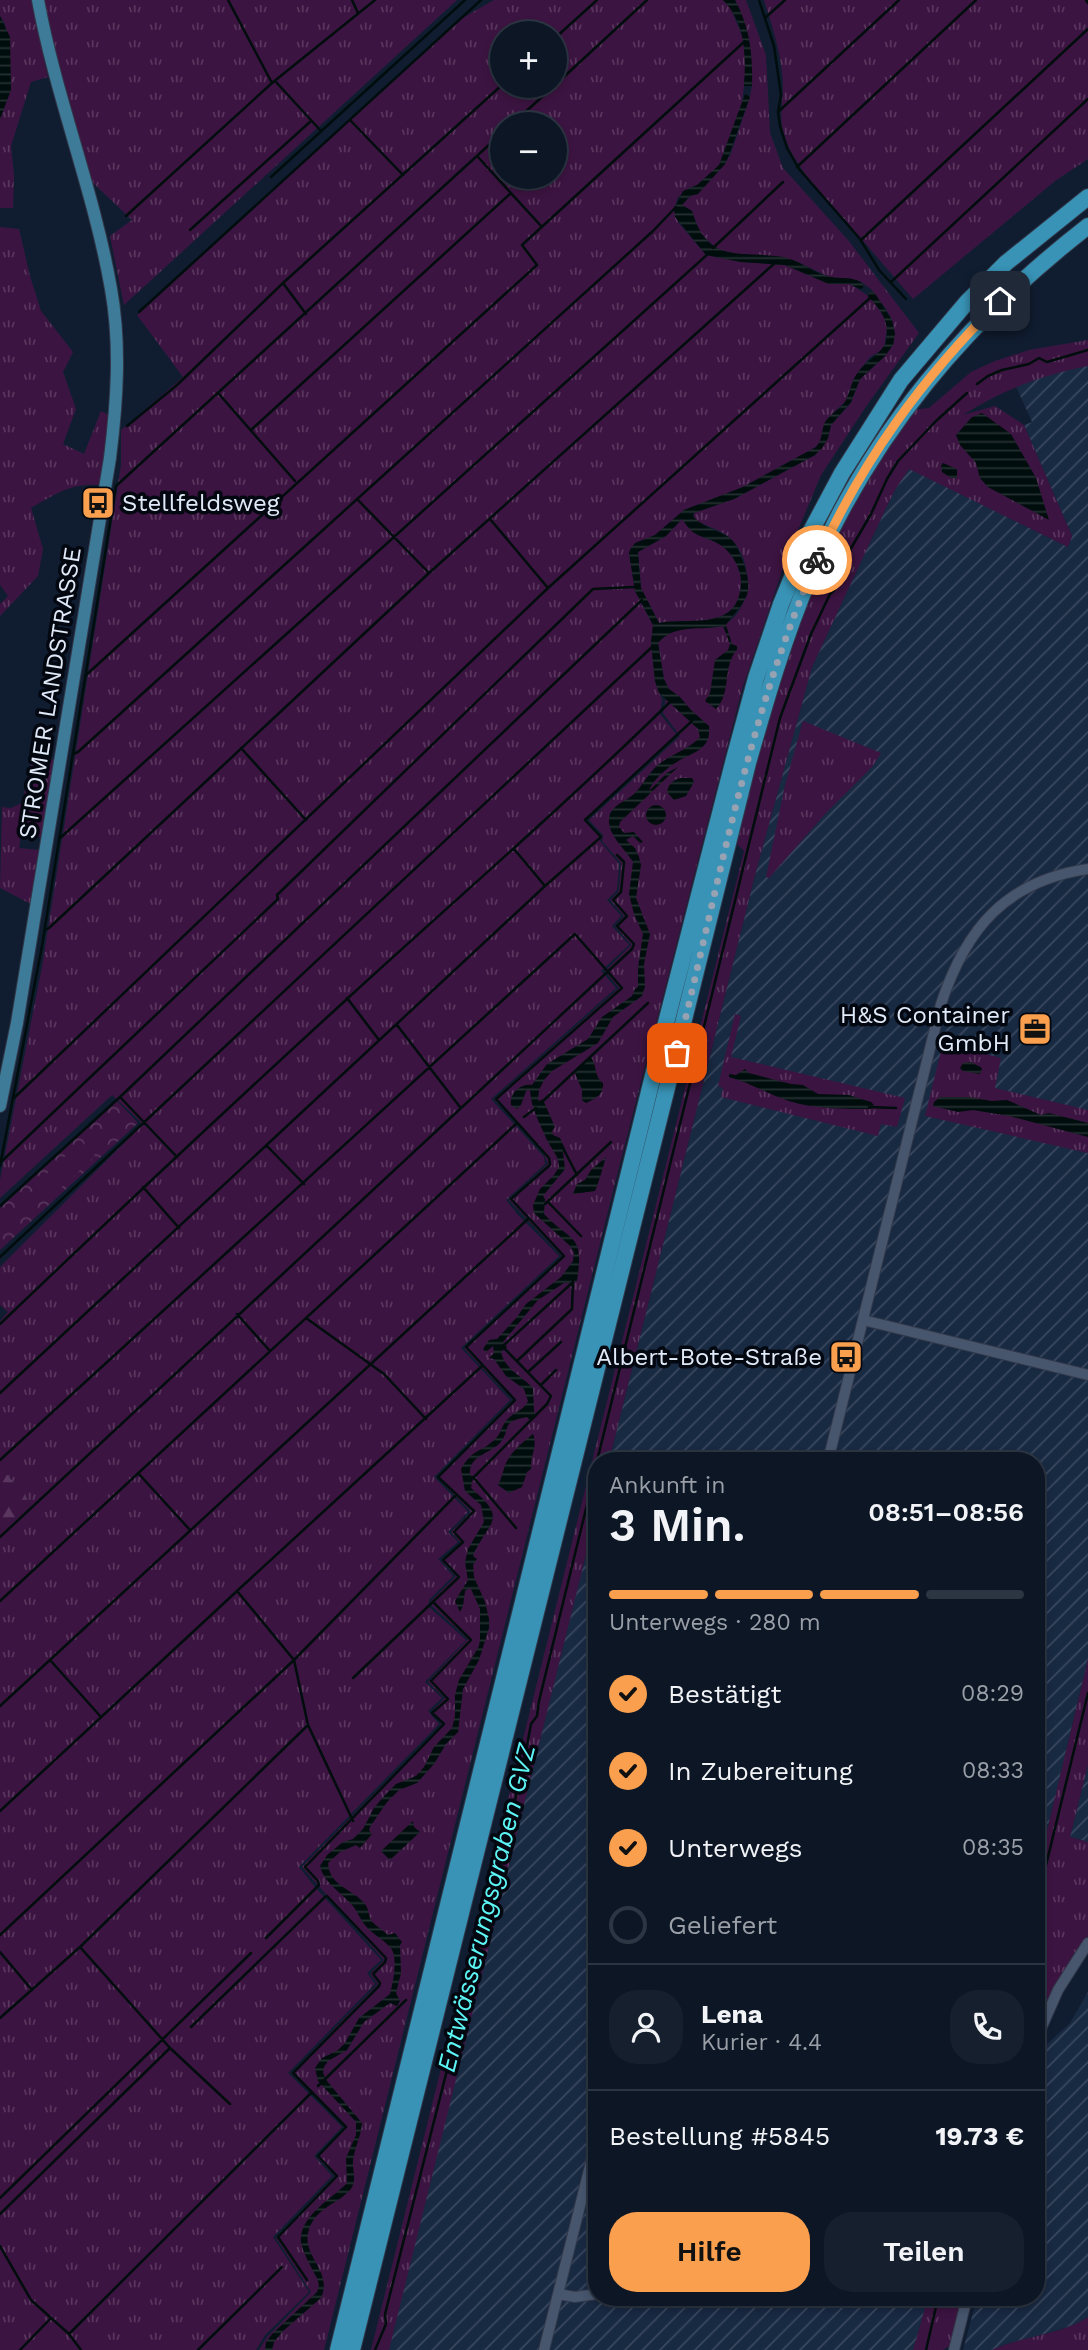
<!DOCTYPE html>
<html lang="de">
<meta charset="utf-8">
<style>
:root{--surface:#0c1625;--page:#151f2d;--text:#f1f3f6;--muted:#9a9fa7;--line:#2c3542;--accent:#fa9f4e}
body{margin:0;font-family:"Work Sans",sans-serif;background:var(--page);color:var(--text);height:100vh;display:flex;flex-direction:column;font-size:26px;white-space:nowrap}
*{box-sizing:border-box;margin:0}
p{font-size:23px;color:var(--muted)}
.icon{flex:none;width:38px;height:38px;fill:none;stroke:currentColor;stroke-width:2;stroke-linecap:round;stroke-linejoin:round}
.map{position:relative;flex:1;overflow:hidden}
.details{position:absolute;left:588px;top:1452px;width:457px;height:854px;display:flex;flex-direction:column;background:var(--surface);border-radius:28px;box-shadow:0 4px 10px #0003,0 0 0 2px var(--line)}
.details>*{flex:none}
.buttons{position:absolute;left:490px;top:21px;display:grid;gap:14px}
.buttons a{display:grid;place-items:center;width:77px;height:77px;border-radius:50%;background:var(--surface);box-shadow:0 4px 10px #0003,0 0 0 2px var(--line);font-size:35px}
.pin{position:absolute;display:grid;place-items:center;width:60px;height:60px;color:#fff;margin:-30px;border-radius:14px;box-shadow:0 4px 10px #0006}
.courier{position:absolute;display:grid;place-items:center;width:70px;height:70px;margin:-35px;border:5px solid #fa9f4e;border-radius:50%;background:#fff;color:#222;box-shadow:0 2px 9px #0007}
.summary em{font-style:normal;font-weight:600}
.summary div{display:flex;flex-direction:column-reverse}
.summary{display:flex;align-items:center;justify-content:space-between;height:119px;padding:0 21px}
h1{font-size:46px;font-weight:600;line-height:52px}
.bar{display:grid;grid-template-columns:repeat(4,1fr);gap:10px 7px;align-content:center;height:84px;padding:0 21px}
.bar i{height:9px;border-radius:5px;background:var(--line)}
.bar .selected{background:var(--accent)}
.bar p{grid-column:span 4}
.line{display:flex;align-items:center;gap:18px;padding:0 21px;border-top:2px solid var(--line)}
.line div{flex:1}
.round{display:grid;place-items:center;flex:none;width:74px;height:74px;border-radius:28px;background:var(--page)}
ol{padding:0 21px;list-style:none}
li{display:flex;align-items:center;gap:21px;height:77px}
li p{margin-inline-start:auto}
li .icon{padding:7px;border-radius:50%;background:var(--accent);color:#111;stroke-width:4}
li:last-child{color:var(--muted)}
li i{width:38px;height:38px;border:4px solid var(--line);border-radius:50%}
.primary-button{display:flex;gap:14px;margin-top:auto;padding:14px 21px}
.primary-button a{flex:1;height:80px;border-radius:28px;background:var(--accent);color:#111;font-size:28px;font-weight:600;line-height:80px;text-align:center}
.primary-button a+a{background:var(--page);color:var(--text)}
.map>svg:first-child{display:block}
.industrial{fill:url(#industrial-furrows)}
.grass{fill:url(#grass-tufts);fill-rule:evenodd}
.forest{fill:url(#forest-firs)}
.park{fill:url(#park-crowns)}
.pitch{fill:#3c1441}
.water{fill:url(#water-rules);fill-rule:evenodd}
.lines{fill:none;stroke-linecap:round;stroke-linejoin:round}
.stream{stroke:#000d0d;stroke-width:2.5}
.minor-casing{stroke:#323849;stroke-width:12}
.major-casing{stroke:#323849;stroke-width:14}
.highway-casing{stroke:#323849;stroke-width:18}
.minor{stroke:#47566d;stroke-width:10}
.major{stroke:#3e7b99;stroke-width:12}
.highway{stroke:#3893b6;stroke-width:16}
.done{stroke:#97a2b2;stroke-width:7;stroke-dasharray:0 12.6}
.route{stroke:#fa9f4e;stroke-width:9}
.labels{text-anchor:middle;stroke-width:7;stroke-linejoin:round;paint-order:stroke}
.poi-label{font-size:24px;fill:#e0e9f7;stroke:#030710;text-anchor:end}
.street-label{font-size:24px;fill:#e0e9f7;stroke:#030710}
.water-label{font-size:26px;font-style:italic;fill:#5df6f5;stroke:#030710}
</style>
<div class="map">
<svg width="1088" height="2350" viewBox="0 0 1088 2350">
<defs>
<pattern id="industrial-furrows" width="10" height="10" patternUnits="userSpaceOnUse" patternTransform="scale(1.75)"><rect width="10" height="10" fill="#182942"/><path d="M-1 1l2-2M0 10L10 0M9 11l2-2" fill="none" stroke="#39485e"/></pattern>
<pattern id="grass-tufts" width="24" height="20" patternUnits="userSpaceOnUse" patternTransform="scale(1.75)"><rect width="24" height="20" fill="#3c1441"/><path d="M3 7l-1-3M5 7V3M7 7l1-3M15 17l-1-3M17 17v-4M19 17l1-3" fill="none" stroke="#58365d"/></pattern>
<pattern id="forest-firs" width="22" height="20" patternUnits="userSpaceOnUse" patternTransform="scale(1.75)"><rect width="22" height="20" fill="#3c1441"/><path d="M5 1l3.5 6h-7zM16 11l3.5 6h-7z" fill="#58365d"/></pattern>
<pattern id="park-crowns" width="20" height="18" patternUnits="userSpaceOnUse" patternTransform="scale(1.75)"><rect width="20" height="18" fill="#3c1441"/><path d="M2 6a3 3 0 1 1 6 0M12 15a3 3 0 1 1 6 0" fill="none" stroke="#58365d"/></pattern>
<pattern id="water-rules" width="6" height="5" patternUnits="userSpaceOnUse" patternTransform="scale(1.75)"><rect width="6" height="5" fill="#000d0d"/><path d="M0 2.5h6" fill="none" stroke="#253031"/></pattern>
</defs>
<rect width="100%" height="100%" fill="#101d31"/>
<path class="industrial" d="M1088,364V1659L1036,1877V1461H609L755,875L812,667L885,510L896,488L909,468L1068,547L1072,536L1024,425L1032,422L1014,382Z
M597,1509V2298H928L913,2350H388Z
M1088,1765V1842L1070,1837Z
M1088,1992V2317L1080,2323L1052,2332L1003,2345L992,2350H963L977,2298H1036V2071L1045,2046L1070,2023Z"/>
<path class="grass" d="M0,0H31L48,77L31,82L11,146L14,176L13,208H0V119L11,89L5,24L0,16Z
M43,0H457L124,305L110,236L132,220L91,181L60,83Z
M494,0H723L729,5L743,38L746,66L742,103L719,166L697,185L689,188L678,197L674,209L678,222L706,255L741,262L785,265L829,284H850L867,295L875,303L884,317L887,327L884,349L870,357L854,378L846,401L832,414L821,441L816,447L743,487L684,510L655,535L631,548L629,553L635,591L653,625L651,643L655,681L662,700L660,714L677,735L586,820L600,836V841L619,864L617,890L607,900L621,916L612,926L629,945L601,971L616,988L491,1099L544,1157L545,1164L506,1200L518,1215L559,1256L461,1348L510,1400L434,1477L468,1512L448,1532L458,1542L438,1559L453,1576L429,1600V1607L466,1640L425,1682L442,1698L428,1711L439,1724L299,1867L314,1886L381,1960L367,1973L375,1984L288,2073L342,2127L314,2156L332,2176L273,2237L309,2292L265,2335L256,2350H0V1531L32,1505L0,1466V1321L8,1312L0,1305V1267L143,1124L112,1095L0,1198V1180L42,967L121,465V430L183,377L137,315L457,21ZM502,33H555V86H502ZM502,124H555V177H502Z
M735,0H746L766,55L770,133L783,168L848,240L919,333L867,405L821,475L786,559L742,689L615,1183L324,2350H259L267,2337L311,2292L276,2238L335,2176L317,2157L345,2127L291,2073L378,1984L370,1974L384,1960L302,1867L442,1725L431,1712L445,1698L428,1682L468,1639L431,1605V1601L456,1576L441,1560L461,1543L451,1532L471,1512L437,1477L513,1400L464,1348L562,1256L509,1200L548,1164L543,1152L494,1099L619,988L605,971L631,945L615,926L624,916L610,900L619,891L621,863L602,841L603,835L589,820L680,736L663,713L668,689L664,679L658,643C673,624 698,628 720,627C752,614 755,565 733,541C724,530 706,527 694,519V513L734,499L815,455L828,438L831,425L851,403L860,379L885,356L893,345L895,334L892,320L886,309L871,289L860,281L829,277L798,262L782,257L742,255L718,250L700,233L692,211L682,205L730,156L750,97L752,86L748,34Z
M764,0H1088V159L1055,181L913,299C891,273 869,248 847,222C823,194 789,163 782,126C780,113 783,101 783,88C783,59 773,28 764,0Z
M0,227L19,229L30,276L41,311L73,352L63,372L76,409L63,444L84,454L101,411L111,416L100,485C70,483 56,494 31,508L43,549L38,576L0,616V604L8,596L0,585Z
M1088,340V366C1042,375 1002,390 963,415L995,406L1024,425L1072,536L1068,547L909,469L896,488L885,510L812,667L755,875L609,1461H597V1510L389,2350H371L744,851L736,843C761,740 788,634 836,539C858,494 884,452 912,410L929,408L971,372L995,361L1029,350ZM976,463L1049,519L988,487L980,478Z
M682,519C685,523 689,529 693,532C701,538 713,539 722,546C733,554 742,571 741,584C738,632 691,617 659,623L641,588L638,552L666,536Z
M803,721L881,753L872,767L825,814L769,878L766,877L785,785Z
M55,759L41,837L21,835L19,848L39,850L31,904L0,888L2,807L11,808L22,803L31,763Z
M735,1014L741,1016L731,1057L905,1098L897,1127L881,1124L878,1136L721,1097L723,1088L718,1086Z
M943,1043L1001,1058L995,1088L1088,1110V1153L925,1116Z
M1088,1659V1765L1070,1837L1088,1842V1936L1069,1964L1036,2029V1877Z
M928,2298H963L951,2345L943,2350H913Z
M1088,2317V2350H992C1023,2335 1060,2336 1088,2317Z"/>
<path class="forest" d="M0,1466L32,1505L0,1531Z"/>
<path class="park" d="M116,1100L138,1123L0,1250V1208Z"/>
<path class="pitch" d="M81,1141L95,1156L50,1198L36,1184Z"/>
<path class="water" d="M723,0H735C750,27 753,56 752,86H744C746,56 746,23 723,0Z
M0,16L10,37L11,90L0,119Z
M745,94L750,97L726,163L698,194L690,196L682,205L692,211C708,265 739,250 783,257C799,260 812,272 827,276C840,280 852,275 863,284V288L860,289L850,284H829L785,265L741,262L706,255L675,217L674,209L683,191L697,185L719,165Z
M869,292H874L892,320L895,334L893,345L885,356L860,379L851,402L831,425L828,438L823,447L815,455L734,499L694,513L693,516C702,527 718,530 730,538C737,544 740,554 743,562C756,597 744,600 726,625L732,644L737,646V650C722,666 732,693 716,709L705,701L710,693L715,660L728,650L730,644L723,626C700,631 675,623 658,643L664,679L669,689L680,697L691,710L709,726C711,748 697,751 680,760C668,767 653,779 649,791L667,773L678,767L620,822L619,827L624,833L634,832L643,842L640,843L633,836L626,840L635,848L639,857L641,865L636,898L650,934L644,964L645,987L642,996L613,1017L598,1043L552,1071L544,1080L539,1090L538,1100L540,1101L542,1099L544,1102L555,1127L552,1131L553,1135L560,1138L566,1151L563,1152L565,1169L543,1196L545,1199L544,1214C573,1244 584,1233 577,1281L572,1283H564L538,1300L503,1342L507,1347L501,1352C504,1368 521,1376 533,1388L534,1412L537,1416L531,1421L527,1417C499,1422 512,1429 500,1443C489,1454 468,1456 470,1475L473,1476L471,1488C510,1521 488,1520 473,1556L477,1559L473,1565L474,1577L485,1602L489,1619V1628L479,1660L463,1689L458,1732L446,1744L434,1764L417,1783L399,1790L387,1802L370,1827L369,1830L372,1834L360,1848L356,1845L340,1852L328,1863C329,1886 353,1889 365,1904C369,1909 368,1914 371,1920C374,1925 383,1930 388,1935L395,1933L402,1942L400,1945L401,1973L396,1993L400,2001L397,2006L390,2003L364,2022L347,2050L328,2061L324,2067L323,2073L327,2081L362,2123C361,2136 355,2147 353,2160C352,2171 358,2182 349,2191C336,2205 314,2208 308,2233C303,2257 333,2272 321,2298L283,2331L274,2342L272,2350H265L266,2342L272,2334L317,2292L319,2285L317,2278C313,2271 302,2250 301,2243C298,2216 332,2199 347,2183L346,2158L356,2135V2122L318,2081L315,2068L322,2058L338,2050L345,2043L359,2018L390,1994C393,1982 399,1957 390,1947C383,1939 372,1934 365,1925C359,1918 357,1909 350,1903C340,1892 323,1881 320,1866L327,1855L343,1842L353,1839L363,1829L374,1808L385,1795L396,1784L416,1776L424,1767L434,1747L452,1728L455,1716V1695L459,1680L479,1646L480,1640V1609L471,1589L469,1588L465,1591L463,1606L460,1612L455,1601L468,1580L465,1562L468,1549L484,1522L481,1505L465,1491L461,1469C473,1448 481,1453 495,1439C503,1432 501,1423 511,1416C518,1410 524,1410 528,1401L524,1389L506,1376L494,1359L489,1358L494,1353L493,1346L486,1352L483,1349L489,1340L497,1339L517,1317L526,1304L561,1277L573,1261L574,1252L569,1245L534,1213L533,1205L540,1189L554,1175L559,1167C559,1156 552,1150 547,1140C540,1124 531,1108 530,1090H527C523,1095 524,1104 517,1109L511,1105C509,1093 521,1083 532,1085L547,1064L588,1039L602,1017L632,996L635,989L638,987V968L643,934L634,914L629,894L633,862C626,850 608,835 609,820C609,806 625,802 634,794C643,785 649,772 659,764C672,754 689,749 700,737L698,729L659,693L655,681L651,643L653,625L635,591L629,553L631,548L635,543L655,535L684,510L743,487L816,447C823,439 821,431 825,422C830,414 839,410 845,402C850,393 851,382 858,372C865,362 885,350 886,341C890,322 881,309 868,297ZM682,519C685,523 689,529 693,532C701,538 713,539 722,546C733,554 742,571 741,584C738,632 691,617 659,623L641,588L638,552L666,536Z
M982,413L1011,434L1036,478L1049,520L988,487L980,478L976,463L960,445L956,435L972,417Z
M943,463L957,469V478H951L942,472L941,466Z
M681,778H692L694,782L686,796L674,800L667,792C669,783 673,780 681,778Z
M646 815a10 10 0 1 1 20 0a10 10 0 1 1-20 0Z
M590,1056C598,1065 593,1075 603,1083C604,1095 595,1099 586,1103L582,1100V1090L574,1071Z
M971,1062L982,1068L980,1074L963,1071L960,1068L963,1063Z
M745,1069L749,1073L791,1084L803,1085L818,1094L849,1095L871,1102L874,1105L871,1109C844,1109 815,1109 789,1101C769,1095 749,1082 729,1077V1074L736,1075Z
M940,1097H969L992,1101L1007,1100L1041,1115L1049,1113L1088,1123V1137L1009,1116L973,1110L958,1112L933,1106L934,1102Z
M606,1157C604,1163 598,1186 595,1191L573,1194L577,1184L585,1180L591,1170Z
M533,1434C538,1446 530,1456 531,1469L527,1472L522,1487L509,1493L498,1485C502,1478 503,1470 506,1463C511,1452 524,1441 533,1434Z
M413,1821L414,1827L420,1832L390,1860L381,1851Z"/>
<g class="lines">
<path class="stream" d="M228,0L272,83
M352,0L358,13
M759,0L774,46L781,95L778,112L780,126L787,148L799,169L860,239L879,270L906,299
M1086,0L1088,3
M765,18L785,0
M555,38L597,0
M276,82L321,131
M555,85L647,0
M778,112L899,0
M350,120L403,175
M512,124L554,86
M478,157L542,227
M797,167L976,0
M271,177L465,0
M126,216L272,83L375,0
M190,230L311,121
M861,240L1088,29
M713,248L783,182
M891,282L1088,99
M283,283L306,314
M139,312L481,0
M977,384L988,376L1002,370L1029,364L1039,358L1047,362L1088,350
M219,394L295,481
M127,426L177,385L283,283L502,85
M251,430L511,193
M357,499L429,573
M490,519L548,588
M85,676L537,265L522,245L745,41
M241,748L306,820
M73,754L78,752L653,231L676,207
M59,839L709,253
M514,849L545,886
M45,930L49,928L429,573L776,262
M347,998L379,1040
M397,1025L460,1107
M120,1097L177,1157
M14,1098L548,588L870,298
M543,1101L648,1003
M869,1107L896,1108
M524,1117L536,1108
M267,1146L304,1184
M564,1150L577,1175
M1,1162L278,899L277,895L593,589L634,587
M0,1166L42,946L116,486L502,133
M143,1187L179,1228
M549,1203L581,1236
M545,1204L611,1142
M0,1206L120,1097L642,600
M0,1257L652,647
M237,1314L270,1351
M306,1318L384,1374L426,1419
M0,1324C115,1214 230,1106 347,999C455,900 565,805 670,702
M503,1346L573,1282
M517,1361L572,1309L573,1281
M528,1372L561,1342
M541,1385L556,1370
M0,1393L545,886L601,837L585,820L692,721
M0,1460L575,934L622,988L496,1099L549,1158L550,1165L511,1199L564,1256L466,1347L515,1400L438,1477L474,1511L454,1532L463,1542L443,1560L459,1577L353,1678
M597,1461L780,718L811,634L830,594L835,589L850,550L871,514L887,479L898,461L936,421L967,393
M138,1473L190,1530
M474,1478L516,1528
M471,1480L547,1404L551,1396L503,1347
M0,1537L632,949L634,944L617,926L627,916L613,900L621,892L624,862L617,855
M237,1591L482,1366
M0,1601L517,1123
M50,1660L101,1717
M0,1706L528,1219
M0,1811L237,1591L294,1660L308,1725L353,1821
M1036,1906L1088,1693
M0,1935L294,1660L456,1495
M266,1938L319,1885L318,1881L305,1867L444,1724L432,1713L448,1699L431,1681L471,1640L433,1602
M80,1947L170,2048L230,2104
M0,1952L32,1990
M0,2018L80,1947L307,1726
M191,2027L325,1897L327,1896L386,1958L385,1962L373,1974L380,1983L379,1986L293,2073L346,2127L318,2156L337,2176L278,2237L307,2280
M318,2086L406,2000
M0,2198L251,1953
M0,2214L170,2048
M0,2246L31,2300L69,2334L81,2350
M69,2334L312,2092
M20,2350L51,2318
M198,2350L282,2267
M375,2350L386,2324L385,2314L503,1850L523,1767L531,1724L537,1716L539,1701L597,1464
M926,2350L938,2298"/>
<defs>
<path id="minor" d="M863,1320L1088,1375
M828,1461L941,1004C966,928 1006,881 1088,869
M1036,2040L1058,1990L1088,1943
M558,2294L575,2297L597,2294
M544,2350L597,2138
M954,2350L967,2298"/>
<path id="major" d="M0,1106L17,1023L110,458C117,402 121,345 111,289C94,191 56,98 38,0"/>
<path id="highway" d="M338,2350L666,1023L734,759L756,678L781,604L811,531L842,473L901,380L967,302L1006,263L1088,197
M352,2350L748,763C766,700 784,637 810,576C871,433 966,321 1088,226"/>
</defs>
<use href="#minor" class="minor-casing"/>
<use href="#major" class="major-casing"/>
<use href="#highway" class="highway-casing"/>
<use href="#minor" class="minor"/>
<use href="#major" class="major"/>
<use href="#highway" class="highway"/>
</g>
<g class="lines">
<path class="done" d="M677,1053C718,889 748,715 817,560"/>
<path class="route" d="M817,560C863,460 922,378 1000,301"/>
</g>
<defs>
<symbol id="bus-square" viewBox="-11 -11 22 22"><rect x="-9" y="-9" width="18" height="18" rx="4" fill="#fa9f4e" stroke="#030710"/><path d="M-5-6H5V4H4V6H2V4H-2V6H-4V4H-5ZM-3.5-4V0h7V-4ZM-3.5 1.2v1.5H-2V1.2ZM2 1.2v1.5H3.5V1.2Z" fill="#111"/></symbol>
<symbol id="office-square" viewBox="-11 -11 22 22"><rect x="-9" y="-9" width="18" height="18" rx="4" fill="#fa9f4e" stroke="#030710"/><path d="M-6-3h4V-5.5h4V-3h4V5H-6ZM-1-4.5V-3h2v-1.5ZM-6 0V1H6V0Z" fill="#111"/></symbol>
</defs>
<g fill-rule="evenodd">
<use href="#bus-square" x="79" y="484" width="38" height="38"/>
<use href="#office-square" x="1016" y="1010" width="38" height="38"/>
<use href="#bus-square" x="827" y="1338" width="38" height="38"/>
</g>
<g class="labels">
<g class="poi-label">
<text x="122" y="511" text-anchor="start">Stellfeldsweg</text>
<text x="1010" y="1023">H&amp;S Container<tspan x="1010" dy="28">GmbH</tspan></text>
<text x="822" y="1365">Albert-Bote-Straße</text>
</g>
<g class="street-label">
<text transform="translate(50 693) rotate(-81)" y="8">STROMER LANDSTRASSE</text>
</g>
<g class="water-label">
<text transform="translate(486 1908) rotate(-76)" y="9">Entwässerungsgraben GVZ</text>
</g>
</g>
</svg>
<div class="buttons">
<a>+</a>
<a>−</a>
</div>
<div class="pin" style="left:677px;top:1053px;background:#ea580c"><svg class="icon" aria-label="bag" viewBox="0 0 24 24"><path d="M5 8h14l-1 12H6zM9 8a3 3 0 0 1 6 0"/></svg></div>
<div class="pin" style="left:1000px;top:301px;background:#1f2937"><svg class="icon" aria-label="home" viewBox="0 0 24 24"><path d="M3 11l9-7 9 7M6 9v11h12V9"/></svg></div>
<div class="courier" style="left:817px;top:560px"><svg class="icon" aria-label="bike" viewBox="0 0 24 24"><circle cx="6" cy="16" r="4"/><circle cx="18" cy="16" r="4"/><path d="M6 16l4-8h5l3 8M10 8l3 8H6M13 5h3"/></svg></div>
<section class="details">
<div class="summary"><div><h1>3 Min.</h1><p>Ankunft in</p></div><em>08:51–08:56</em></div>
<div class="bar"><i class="selected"></i><i class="selected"></i><i class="selected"></i><i></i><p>Unterwegs · 280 m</p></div>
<ol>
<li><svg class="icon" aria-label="check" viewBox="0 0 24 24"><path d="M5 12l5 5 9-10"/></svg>Bestätigt<p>08:29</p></li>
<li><svg class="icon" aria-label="check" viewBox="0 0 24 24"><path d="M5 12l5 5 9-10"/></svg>In Zubereitung<p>08:33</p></li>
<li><svg class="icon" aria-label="check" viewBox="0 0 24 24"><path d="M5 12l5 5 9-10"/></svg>Unterwegs<p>08:35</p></li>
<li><i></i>Geliefert</li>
</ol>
<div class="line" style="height:126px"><a class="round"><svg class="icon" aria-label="person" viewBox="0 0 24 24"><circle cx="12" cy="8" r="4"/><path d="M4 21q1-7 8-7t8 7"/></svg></a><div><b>Lena</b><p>Kurier · 4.4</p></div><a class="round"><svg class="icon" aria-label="phone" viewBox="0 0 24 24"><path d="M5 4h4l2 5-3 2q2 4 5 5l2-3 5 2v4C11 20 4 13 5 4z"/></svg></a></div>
<div class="line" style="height:91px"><div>Bestellung #5845</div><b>19.73 €</b></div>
<div class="primary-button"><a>Hilfe</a><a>Teilen</a></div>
</section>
</div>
